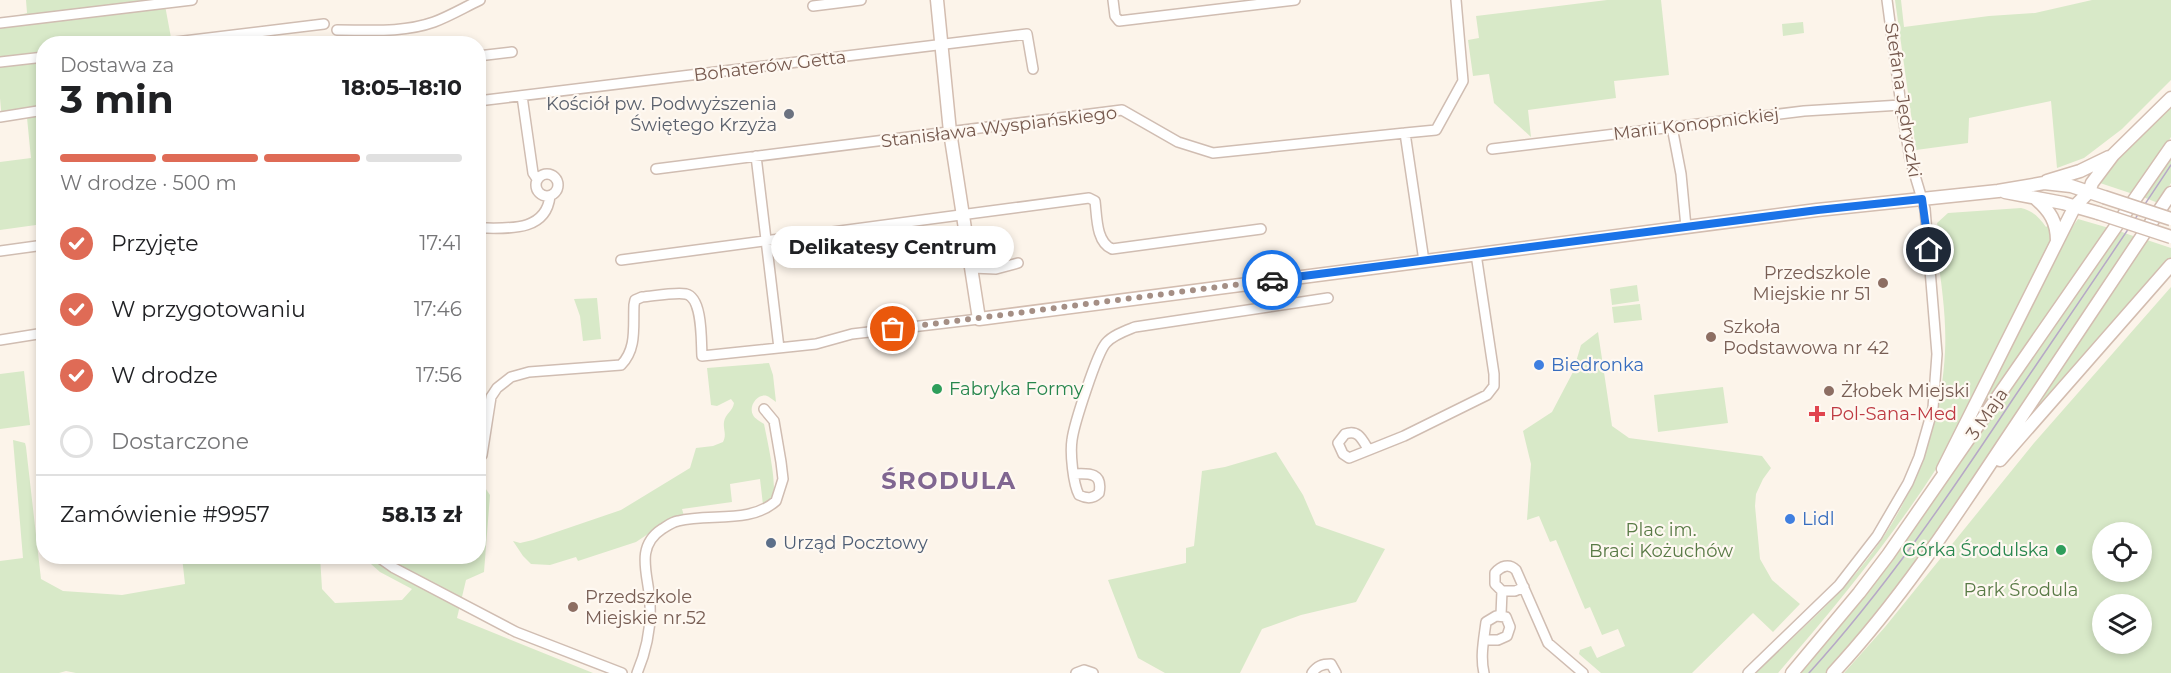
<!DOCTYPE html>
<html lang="pl">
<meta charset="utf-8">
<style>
:root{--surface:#fff;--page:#f6f6f6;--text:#202124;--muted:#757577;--line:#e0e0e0;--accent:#df6b56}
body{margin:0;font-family:Montserrat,sans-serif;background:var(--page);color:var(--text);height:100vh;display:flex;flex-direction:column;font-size:22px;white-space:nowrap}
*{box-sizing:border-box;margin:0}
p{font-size:20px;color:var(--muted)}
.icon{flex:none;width:33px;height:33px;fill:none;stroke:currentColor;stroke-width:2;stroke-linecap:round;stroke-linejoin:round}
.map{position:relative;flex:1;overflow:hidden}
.side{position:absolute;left:36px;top:36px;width:450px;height:528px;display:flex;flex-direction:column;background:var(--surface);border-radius:24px;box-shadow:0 3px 9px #0003}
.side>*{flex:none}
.buttons{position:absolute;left:2092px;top:522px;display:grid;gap:12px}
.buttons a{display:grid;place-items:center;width:60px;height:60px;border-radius:50%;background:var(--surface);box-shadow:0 3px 9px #0003;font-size:30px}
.pin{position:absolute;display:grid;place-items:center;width:51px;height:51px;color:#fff;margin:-26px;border:3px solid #fff;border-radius:50%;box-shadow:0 2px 6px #0007}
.courier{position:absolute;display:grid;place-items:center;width:60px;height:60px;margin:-30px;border:4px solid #1a73e8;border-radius:50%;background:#fff;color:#222;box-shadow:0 2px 8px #0007}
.bubble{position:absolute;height:42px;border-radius:21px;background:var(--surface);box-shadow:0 3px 9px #0003;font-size:20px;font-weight:700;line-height:42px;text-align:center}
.overview em{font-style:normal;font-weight:700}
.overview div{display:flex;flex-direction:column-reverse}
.overview{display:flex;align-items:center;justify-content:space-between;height:102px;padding:0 24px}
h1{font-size:39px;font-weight:700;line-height:45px}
.bar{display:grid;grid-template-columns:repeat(4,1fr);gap:9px 6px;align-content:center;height:72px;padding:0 24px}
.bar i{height:8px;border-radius:4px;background:var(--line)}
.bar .on{background:var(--accent)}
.bar p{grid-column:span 4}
.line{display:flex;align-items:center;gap:15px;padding:0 24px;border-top:2px solid var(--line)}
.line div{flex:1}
ol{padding:0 24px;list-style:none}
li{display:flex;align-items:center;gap:18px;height:66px}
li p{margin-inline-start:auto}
li .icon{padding:6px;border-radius:50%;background:var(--accent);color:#fff;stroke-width:4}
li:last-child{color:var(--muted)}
li i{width:33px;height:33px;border:3px solid var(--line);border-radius:50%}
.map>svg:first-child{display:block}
.green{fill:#d8e9c8;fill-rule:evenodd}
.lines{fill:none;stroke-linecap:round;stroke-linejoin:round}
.street-casing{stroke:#d0bdb2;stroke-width:12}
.secondary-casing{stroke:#d3bdb0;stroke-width:15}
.street{stroke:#fff;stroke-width:9}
.secondary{stroke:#fff;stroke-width:12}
.tram{stroke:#b6a8c6;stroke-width:1.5}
.secondary-bridge-casing{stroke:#d3bdb0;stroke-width:15;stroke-linecap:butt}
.secondary-bridge{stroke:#fff;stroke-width:12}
.done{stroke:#a58f85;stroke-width:6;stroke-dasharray:0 10.8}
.route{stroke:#1a73e8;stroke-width:8}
.worship-dot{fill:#6b7280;stroke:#fef8f1;stroke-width:2}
.education-dot{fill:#8d6e63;stroke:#fef8f1;stroke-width:2}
.shop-dot{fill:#3f7fe0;stroke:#fef8f1;stroke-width:2}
.leisure-dot{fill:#2e9e5b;stroke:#fef8f1;stroke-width:2}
.health-dot{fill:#e0444e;stroke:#fef8f1;stroke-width:2}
.service-dot{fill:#5c6f8a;stroke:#fef8f1;stroke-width:2}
.labels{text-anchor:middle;stroke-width:4.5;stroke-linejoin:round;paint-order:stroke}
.street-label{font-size:18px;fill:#76594e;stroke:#fef8f1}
.worship-label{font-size:18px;fill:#5b616d;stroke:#fef8f1;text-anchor:end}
.education-label{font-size:18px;fill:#785e54;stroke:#fef8f1;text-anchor:start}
.shop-label{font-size:18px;fill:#366cbe;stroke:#fef8f1;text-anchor:start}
.leisure-label{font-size:18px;fill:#27864d;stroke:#fef8f1;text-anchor:start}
.health-label{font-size:18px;fill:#be3a42;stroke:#fef8f1;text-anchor:start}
.park-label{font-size:18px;fill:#597a46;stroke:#fef8f1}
.service-label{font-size:18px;fill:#4e5e75;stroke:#fef8f1;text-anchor:start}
.district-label{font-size:24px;font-weight:bold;letter-spacing:1.5px;fill:#806691;stroke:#fef8f1}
</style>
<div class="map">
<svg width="2171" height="673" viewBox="0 0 2171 673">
<rect width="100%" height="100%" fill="#fcf4ea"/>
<path class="green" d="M26,0H164L172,43L44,44V208L41,209L43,224L0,230V162L31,158L27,118L2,121L0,98V20L27,13Z
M1607,0H1661L1669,75L1614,81L1616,98L1528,110L1531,137L1494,103L1489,74L1473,76L1468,40L1479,38L1476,16Z
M1895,0H1901L1904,27L1989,16L2035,13L2092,0H2171V80L2122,129L2084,158L2057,168L2051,101L1969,118L1968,143L1916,150Z
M1803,22L1804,33L1783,36L1782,24Z
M2171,105V137L2133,194L2097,182L2100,176Z
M2171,155V183L2158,203L2143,197Z
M2021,208C2033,211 2039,217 2046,227L2052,223V237L1936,469C1889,542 1834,608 1778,673H1756C1791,638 1831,605 1862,566C1911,506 1941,430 1945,352C1947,311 1939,270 1934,229L1938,228L1937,223L1948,213Z
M2078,219L2109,228L1967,434L2068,233Z
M2119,231L2136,237C2037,385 1944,539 1826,673H1799L1879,577L1907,539Z
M2147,240L2171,248V260L2020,429Z
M1637,285L1639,301L1612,305L1610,289Z
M2171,287V673H1844L1885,627L2034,443ZM2103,532H2142V572H2103ZM2103,604H2142V644H2103Z
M597,298L601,339L583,341L580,316L574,299Z
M1640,304L1642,320L1614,323L1612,307Z
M1598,332L1612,426L1629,438L1762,456L1771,468L1763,479L1756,494L1755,506L1760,559L1772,580L1800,604L1773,632L1753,613L1692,673H1601L1579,654L1580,650L1591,646L1597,658L1625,646L1618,629L1602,635L1590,607L1585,609L1556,540L1550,542L1539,516L1527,520L1531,464L1523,431L1552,412L1573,372L1581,345Z
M769,363L773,375L776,402C775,401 768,396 767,396C758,393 748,406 753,415C755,419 760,421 764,424C767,439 777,482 773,496C771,500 767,504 763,505L760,479L730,484L732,502L682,509L684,516L669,520L636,542L578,561L576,557L550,565L531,564L523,556L513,541L520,543L533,540L621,510L690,468L696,448L713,446L723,442C727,434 723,430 724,422C725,414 733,411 734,403L731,399L717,406L711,405L707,368Z
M24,371L30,425L0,429V374Z
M1723,387L1728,423L1658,432L1654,395Z
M13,440L25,443L26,447L41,579L63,591L122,595L185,584L182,557L320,556L322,589L335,603L402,600L412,589L380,572L363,557H354L478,556L479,479L490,495L484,572L466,580L457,618L593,673H76L66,671L59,673H0V561L23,558Z
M1276,452L1303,495L1316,525L1385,549L1356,602L1301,615L1262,629L1240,673H1165L1138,658L1108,580L1186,563V548L1194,546L1202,471L1225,467Z"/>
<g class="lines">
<defs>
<path id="street" d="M1113,0L1115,16L1119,21L1295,0
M813,6L861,0
M0,23L192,0
M337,30C369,30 403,33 434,22C450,16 465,7 480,0
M159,44L324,24
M478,56L512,52
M0,62L44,57
M522,96L533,173L537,179
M478,101L1027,34L1033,69
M0,117L44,110
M1672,127L1681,174L1686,227
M1492,149L1804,111L1901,105
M756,156L779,348
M656,169L1122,110L1178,142L1213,153L1405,133
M536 185a11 11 0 1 1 22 0a11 11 0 1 1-22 0Z
M478,228C506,228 546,233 550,196
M0,251L44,245
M621,260L1089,198L1095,201C1097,217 1096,242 1112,249L1261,229
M1424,261L1405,133L1436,130L1463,81L1456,0
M972,268L996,269L1018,263
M0,340L44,333
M1368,449C1362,439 1358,429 1345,434L1338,443L1343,454L1349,458L1404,436L1487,395L1494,386V374L1476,254
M478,460L482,455L491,397L497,388L511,377L529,372L621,365C637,349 633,327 634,305L635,300L642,297C654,296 675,292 686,294C703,298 701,341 702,356L816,344L852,334L979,319
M1074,474C1090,473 1103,473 1099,493C1093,499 1087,499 1079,495C1073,484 1070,453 1072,440C1074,424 1097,353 1106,343C1113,335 1125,331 1135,327L1328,298
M377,556L394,568L516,632L622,673
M1524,587L1515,591H1502L1495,584V573C1501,566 1509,563 1516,570L1548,643L1583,673
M1501,615L1502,591
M1484,640H1498L1507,636L1510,627L1506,617L1496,616L1486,622C1484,638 1480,657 1484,673
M637,673C646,652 651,628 650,605C650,578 633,548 662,529C667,526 672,522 678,521C710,513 750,524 776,501L783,479L781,462L774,421L764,409
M1076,673L1084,670L1093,673
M1312,673C1317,666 1322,664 1331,664L1336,673
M1748,673L1839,585L1877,536L1908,483L1919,457L1933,408L1937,354L1925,209L1910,159L1901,105L1887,0"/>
<path id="secondary" d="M937,0L950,132L979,319L1817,210L1998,191L2044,183L2071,186L2104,197
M2047,181L2080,171L2109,157
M2005,192L2063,203L2098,213
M2036,199C2050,211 2057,222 2057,241
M2000,460L2171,265
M1943,469L2075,206L2089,192L2092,183L2113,155L2171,98
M1792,673L1859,593L1888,555L2171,147
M1833,673C1898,603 1951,523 2004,443C2060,360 2115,276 2171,193"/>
</defs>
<use href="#street" class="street-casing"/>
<use href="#secondary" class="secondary-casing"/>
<use href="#street" class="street"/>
<use href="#secondary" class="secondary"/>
<path class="tram" d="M1809,673C1886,588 1950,494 2013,399C2066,321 2119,244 2171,165"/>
<defs>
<path id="secondary-bridge" d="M2104,197L2171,219
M2098,213L2171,237"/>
</defs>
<use href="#secondary-bridge" class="secondary-bridge-casing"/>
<use href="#secondary-bridge" class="secondary-bridge"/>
</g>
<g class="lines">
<path class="done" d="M893,329L1272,280"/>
<path class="route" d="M1272,280L1818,210L1922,199L1929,250"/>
</g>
<circle class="worship-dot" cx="789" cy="114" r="6"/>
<g class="education-dot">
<circle cx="1883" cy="283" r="6"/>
<circle cx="1711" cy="337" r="6"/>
<circle cx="1829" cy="391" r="6"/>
<circle cx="573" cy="607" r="6"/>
</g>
<g class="shop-dot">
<circle cx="1539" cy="365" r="6"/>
<circle cx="1790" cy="519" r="6"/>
</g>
<g class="leisure-dot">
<circle cx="937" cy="389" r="6"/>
<circle cx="2061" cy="550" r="6"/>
</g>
<path class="health-dot" d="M1814 405h6v6h6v6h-6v6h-6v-6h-6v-6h6z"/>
<circle class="service-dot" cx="771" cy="543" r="6"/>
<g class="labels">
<g class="street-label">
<text transform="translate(770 66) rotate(-7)" y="6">Bohaterów Getta</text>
<text transform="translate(1903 100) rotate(81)" y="6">Stefana Jędryczki</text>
<text transform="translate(1696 124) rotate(-7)" y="6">Marii Konopnickiej</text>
<text transform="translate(999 127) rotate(-7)" y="6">Stanisława Wyspiańskiego</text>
<text transform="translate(1987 414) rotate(-55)" y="6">3 Maja</text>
</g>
<g class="worship-label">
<text x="777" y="110">Kościół pw. Podwyższenia<tspan x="777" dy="21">Świętego Krzyża</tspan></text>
</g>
<g class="education-label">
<text x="1871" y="279" text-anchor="end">Przedszkole<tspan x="1871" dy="21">Miejskie nr 51</tspan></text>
<text x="1723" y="333">Szkoła<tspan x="1723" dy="21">Podstawowa nr 42</tspan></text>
<text x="1841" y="397">Żłobek Miejski</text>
<text x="585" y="603">Przedszkole<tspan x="585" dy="21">Miejskie nr.52</tspan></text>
</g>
<g class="shop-label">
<text x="1551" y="371">Biedronka</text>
<text x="1802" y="525">Lidl</text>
</g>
<g class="leisure-label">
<text x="949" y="395">Fabryka Formy</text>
<text x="2049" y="556" text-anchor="end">Górka Środulska</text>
</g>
<g class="health-label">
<text x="1830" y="420">Pol-Sana-Med</text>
</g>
<g class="park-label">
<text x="1661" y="536">Plac im.<tspan x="1661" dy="21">Braci Kożuchów</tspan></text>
<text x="2021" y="596">Park Środula</text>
</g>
<g class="service-label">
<text x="783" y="549">Urząd Pocztowy</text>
</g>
<g class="district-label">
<text x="949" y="489">ŚRODULA</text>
</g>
</g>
</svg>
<div class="buttons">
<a><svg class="icon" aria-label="locate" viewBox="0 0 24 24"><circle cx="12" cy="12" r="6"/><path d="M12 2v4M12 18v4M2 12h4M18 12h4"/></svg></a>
<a><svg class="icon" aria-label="layers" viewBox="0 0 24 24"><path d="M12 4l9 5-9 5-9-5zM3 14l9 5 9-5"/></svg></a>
</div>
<div class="pin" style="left:893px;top:329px;background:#ea580c"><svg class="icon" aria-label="bag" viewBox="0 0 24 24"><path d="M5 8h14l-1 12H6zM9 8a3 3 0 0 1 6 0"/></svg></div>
<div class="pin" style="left:1929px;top:250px;background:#1f2937"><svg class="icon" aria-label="home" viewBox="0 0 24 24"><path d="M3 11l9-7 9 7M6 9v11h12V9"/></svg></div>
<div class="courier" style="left:1272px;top:280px"><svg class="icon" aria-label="car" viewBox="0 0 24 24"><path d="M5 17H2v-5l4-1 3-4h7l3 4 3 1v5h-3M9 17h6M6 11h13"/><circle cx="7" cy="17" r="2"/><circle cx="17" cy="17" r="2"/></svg></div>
<div class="bubble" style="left:771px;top:226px;width:243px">Delikatesy Centrum</div>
<section class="side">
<div class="overview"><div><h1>3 min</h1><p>Dostawa za</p></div><em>18:05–18:10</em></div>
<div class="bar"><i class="on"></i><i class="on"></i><i class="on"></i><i></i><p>W drodze · 500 m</p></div>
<ol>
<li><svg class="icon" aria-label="check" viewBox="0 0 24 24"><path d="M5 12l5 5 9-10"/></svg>Przyjęte<p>17:41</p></li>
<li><svg class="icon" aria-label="check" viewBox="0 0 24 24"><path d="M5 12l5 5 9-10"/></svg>W przygotowaniu<p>17:46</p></li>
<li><svg class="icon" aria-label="check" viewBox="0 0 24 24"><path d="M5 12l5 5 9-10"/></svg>W drodze<p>17:56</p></li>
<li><i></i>Dostarczone</li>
</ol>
<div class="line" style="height:78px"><div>Zamówienie #9957</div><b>58.13 zł</b></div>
</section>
</div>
